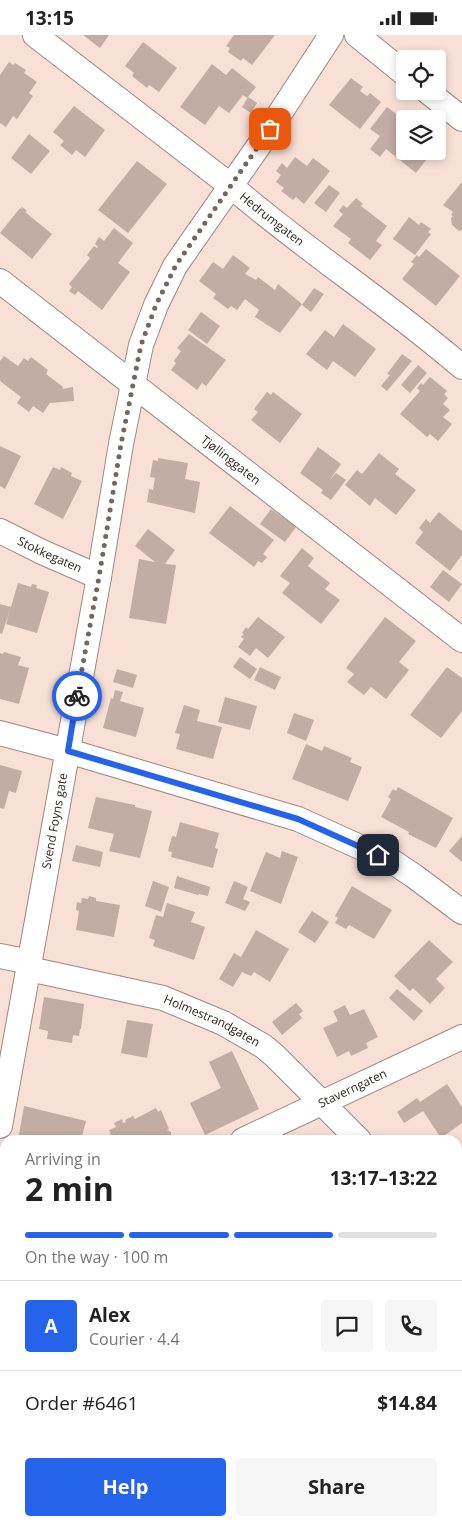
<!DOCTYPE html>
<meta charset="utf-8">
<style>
:root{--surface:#fff;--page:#f6f6f6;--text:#222;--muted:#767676;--line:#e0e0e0;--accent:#2563eb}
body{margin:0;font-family:"Open Sans",sans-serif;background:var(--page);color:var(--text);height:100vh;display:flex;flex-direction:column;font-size:19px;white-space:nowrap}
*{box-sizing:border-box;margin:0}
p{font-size:16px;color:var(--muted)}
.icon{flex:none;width:28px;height:28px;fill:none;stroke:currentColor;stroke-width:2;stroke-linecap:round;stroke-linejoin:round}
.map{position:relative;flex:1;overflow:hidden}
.side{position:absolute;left:0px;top:1100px;width:462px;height:391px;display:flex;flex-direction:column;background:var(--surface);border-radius:15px 15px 0 0;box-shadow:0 2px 8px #0003}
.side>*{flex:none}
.buttons{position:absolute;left:396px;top:15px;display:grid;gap:10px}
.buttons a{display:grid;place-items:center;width:50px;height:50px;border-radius:5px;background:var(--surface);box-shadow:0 2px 8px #0003;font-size:25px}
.pin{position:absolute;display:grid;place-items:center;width:42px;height:42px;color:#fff;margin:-21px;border-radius:10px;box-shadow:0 2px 8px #0006}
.courier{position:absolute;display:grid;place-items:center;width:50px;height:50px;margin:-25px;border:4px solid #2563eb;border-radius:50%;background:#fff;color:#222;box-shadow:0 1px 6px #0007}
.headline em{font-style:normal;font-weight:700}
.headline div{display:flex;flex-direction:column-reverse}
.headline{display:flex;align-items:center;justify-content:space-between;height:85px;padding:0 25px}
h1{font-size:32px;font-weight:700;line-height:38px}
.bar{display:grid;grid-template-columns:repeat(4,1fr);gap:8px 5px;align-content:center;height:60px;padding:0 25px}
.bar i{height:6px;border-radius:4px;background:var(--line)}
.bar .current{background:var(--accent)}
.bar p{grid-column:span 4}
.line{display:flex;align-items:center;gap:12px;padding:0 25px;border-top:1px solid var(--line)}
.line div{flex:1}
.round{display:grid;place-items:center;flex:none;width:52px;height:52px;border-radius:5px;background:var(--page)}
.primary-button{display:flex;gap:10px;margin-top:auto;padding:10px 25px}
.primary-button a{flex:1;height:58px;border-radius:5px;background:var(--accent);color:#fff;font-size:20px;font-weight:700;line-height:58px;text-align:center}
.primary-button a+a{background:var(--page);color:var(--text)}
.status{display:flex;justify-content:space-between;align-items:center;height:35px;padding:0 25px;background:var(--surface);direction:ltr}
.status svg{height:14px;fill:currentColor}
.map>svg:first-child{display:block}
.green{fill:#ddb3a1}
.building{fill:#c3aca3}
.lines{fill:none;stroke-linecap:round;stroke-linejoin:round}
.minor-casing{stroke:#9e887f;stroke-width:26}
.minor{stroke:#fff;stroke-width:24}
.done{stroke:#73655f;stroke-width:5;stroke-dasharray:0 9}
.route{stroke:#2563eb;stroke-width:6}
.labels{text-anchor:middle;stroke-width:4.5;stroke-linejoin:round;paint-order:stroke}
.street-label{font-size:12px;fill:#2c231f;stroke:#fff}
</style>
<div class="status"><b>13:15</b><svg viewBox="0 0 49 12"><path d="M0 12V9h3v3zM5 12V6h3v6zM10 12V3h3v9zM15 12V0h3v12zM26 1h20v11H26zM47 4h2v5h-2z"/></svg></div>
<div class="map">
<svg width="462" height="1491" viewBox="0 0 462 1491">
<rect width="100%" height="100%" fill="#f8e0d7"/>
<path class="green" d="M2,1146L5,1147V1256L0,1262V1148Z"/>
<path class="building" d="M83,0H109L100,13Z
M234,0H275L252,30L243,23L241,26L228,17L230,13L226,11Z
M143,7L177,33L159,57L149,50L147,53L132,41L134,38L125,31Z
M9,27L13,30L15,28L26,35L24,38L37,47L29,58L33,61L17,84L13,81L6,92L0,88V40Z
M212,29L226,40L232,33L256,52L247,63L243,60L229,78L219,71L205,90L180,72Z
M351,43L363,52L360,56L367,61L370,58L381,67L360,94L329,70Z
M248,62L257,68L251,78L242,72Z
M74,71L105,95L85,122L76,115L72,120L60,110L64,106L53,97Z
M387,72L405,85V116H433L416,138L386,114L380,122L370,114L380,101L370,94Z
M29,99L50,116L31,139L11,123Z
M295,122L307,131L313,123L330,136L304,169L296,162L293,165L281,156L284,153L276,147L281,140L276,136L282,128L287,133Z
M137,126L167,149L128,198L98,175Z
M462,147V195L459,196L452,190L451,183L453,181L451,180L453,177L443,170Z
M329,150L340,158L326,177L314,168Z
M356,163L363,169L361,171L387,191L376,206L382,210L370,225L348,208L351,204L333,191L343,179L339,176L343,170L347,173Z
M22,172L27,176L25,177L52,199L32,224L0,198L20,173L21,174Z
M409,182L419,190L421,187L431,194L428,197L431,199L415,220L393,204Z
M114,193L133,208L118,228L130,237L102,275L78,256L75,260L69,256L72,252L69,249L90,223L87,220L94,211L97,213L98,212L95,209L99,202L104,206Z
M426,214L460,241L436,271L402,244L414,229L411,227L417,220L419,222Z
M233,220L250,233L245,239L256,245L258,242L275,255L278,249L302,269L280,298L255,282L259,275L245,264L237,275L231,271L228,274L213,263L216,259L199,246L213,227L223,234Z
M314,253L324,259L311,277L302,270Z
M201,277L220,291L207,309L188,295Z
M343,289L376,314L355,342L333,326L327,335L306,319L325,295L334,302Z
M189,299L226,325L206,351L202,348L197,355L171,335L176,328L174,326L181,316L177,313Z
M402,319L412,326L387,356L381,351L390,340L387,339Z
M4,321L18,331L24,323L28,326L31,322L48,335L46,339L63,352L62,354L73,352L74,366L50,368L43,378L33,371L29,377L17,368L21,362L0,346V326Z
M418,330L427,338L410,358L401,350Z
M430,342L447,356L444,359L448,363L443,369L450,375L443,382L452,389L438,406L430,399L427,402L400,379L420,356L417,353L421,348L423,350Z
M267,357L271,360L273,357L302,379L280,408L251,385L258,377L254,374Z
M0,411L21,421L5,454L0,451Z
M318,412L341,429L329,446L336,438L346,445L331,465L321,458L323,455L300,438Z
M379,418L399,434L395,439L416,455L396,480L375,463L370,471L345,450L357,435L362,439Z
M158,423L188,428L185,444L200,447L195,478L147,467L149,454L153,455L155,443L150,442L153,425L158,426Z
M53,432L60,435L61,432L72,438L71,441L82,446L63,484L34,469Z
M230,471L274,505L263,519L267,522L262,528L258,526L254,532L209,498Z
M271,474L296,492L285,507L260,489Z
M439,477L462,496V520L450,536L415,508L423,497L419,493L426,484L430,488Z
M148,494L175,515L165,529L176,530L166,589L129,583L139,524L155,527L135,511Z
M302,513L314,523L308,531L330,548L325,554L340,565L321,589L282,558L290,548L280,541Z
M443,535L462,549L449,567L430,552Z
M18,548L31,552L32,549L37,550L36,553L49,557L37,598L6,589Z
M0,569L11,572L2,599L0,598Z
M258,582L285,602L268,623L256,613L250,621L238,612L244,604L241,602L244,599L242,598L246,592L248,594Z
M385,582L416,606L399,627L409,635L386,664L371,652L364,660L347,647L354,639L346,633Z
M4,617L21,622L18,630L29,633L19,669L0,664V618L3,619Z
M240,622L257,634L250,644L233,632Z
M260,632L281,642L275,655L254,645Z
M447,632L462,643V676L441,703L410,680Z
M117,634L137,640L133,653L113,647Z
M115,655L123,657L120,666L144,673L136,702L103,693L111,663L113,664Z
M225,662L257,671L250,695L218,687Z
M184,670L200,675L197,686L222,692L213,724L176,714L180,699L175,698Z
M294,678L314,685L306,706L287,698Z
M306,709L322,716L324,711L352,723L350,727L362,732L348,766L292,744Z
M0,730L22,736L16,758L9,756L4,774L0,773Z
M398,752L453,783L436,813L408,799L409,797L381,782L391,764L388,762L393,754L396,756Z
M96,762L135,770V772L152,776L140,823L109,816L114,799L88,793Z
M180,787L219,798L215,813L218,814L213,833L171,822L172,817L168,816L172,801L176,802Z
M462,801V827L449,816Z
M76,810L103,817L100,832L72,826Z
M282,816L298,822L281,869L250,856L266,817L280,823Z
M177,841L210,852L208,861L199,859L198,860L174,853Z
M153,846L169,852L161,877L145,871Z
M234,846L248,852L243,864L250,867L245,876L225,868Z
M352,851L392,875L374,904L349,890L346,894L335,888L338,883L335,881Z
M89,861L96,863V866L120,870L114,902L76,895L79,876L76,875L77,867L81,868L82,863L88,864Z
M167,868L195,877L191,887L205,892L194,925L153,911L155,905L149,903L156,880L163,882Z
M312,876L329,887L315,908L298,897Z
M256,895L289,914L270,947L254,937L251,941L242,937L233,952L219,944L234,918L241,922Z
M429,905L453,927L436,944L445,953L430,969L413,953L410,956L394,941Z
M397,954L423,976L414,986L389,963Z
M44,962L84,969L81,994H80L79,1001L73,1000L72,1008L47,1004L48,996L39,994Z
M296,968L303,976L299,979L302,983L282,1000L272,987Z
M345,970L350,980L364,974L378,1002L366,1008L368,1013L351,1021L349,1016L337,1022L323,993L338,986L333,976Z
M127,985L153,989L147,1023L121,1018Z
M232,1016L259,1074L205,1100L190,1068L221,1053L209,1027Z
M447,1049L462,1072V1088L441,1103L423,1076L404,1088L397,1077L417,1063L420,1067Z
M24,1071L86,1086L81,1105H18Z
M156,1073L158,1077L161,1075L169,1094L167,1095L171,1097V1103L168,1105H113L109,1095L116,1092L114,1088L122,1084L123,1088L126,1087L125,1085L133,1081L135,1084Z
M458,1253L462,1257V1321L458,1317Z
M1,1368L5,1371V1421L0,1416V1369Z
M5,1453V1479L0,1474V1458Z
M384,1486H400L405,1491H380Z"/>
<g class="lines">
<defs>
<g id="minor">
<path id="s1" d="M35,0L231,151C305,215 388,268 462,332"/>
<path d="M357,0L405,39"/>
<path d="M427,56L462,84"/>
<path id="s2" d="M0,246L462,605"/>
<path id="s3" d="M0,496L42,517L99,542"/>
<path d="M0,698L68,716L298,784L393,827L414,841L462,877"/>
<path d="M0,921L30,927"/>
<path id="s4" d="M29,934L163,963L223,988L263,1011L275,1021L359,1105"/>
<path id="s5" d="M0,1091L99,542L121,409L141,310L156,270L175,231L260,109L331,0"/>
<path id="s6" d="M243,1105L462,1002"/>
<path d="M0,1132L5,1133"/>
<path d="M458,1205L462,1209"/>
<path d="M0,1278L5,1273"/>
<path d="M0,1336L5,1340"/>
<path d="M160,1486L165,1491"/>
<path d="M293,1491L298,1486"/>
</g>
</defs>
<use href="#minor" class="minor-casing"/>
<use href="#minor" class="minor"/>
</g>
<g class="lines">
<path class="done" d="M77,661L99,542L121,409L141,310L156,270L176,230L270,94"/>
<path class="route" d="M77,661L68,716L298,784L378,820"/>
</g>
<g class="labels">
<g class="street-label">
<text dy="4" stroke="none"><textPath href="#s1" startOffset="300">Hedrumgaten</textPath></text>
<text dy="4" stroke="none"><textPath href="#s2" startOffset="292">Tjøllinggaten</textPath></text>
<text dy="4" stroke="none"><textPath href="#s3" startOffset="55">Stokkegaten</textPath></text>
<text dy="4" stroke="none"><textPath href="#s5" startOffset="310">Svend Foyns gate</textPath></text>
<text dy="4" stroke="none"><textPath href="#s4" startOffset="191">Holmestrandgaten</textPath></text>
<text dy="4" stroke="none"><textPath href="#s6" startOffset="121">Staverngaten</textPath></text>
</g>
</g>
</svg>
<div class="buttons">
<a><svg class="icon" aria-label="locate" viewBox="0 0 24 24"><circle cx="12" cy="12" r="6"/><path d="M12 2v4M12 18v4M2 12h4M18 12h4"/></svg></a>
<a><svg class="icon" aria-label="layers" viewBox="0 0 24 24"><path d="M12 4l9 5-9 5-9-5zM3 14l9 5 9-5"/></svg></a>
</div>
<div class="pin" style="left:270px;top:94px;background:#ea580c"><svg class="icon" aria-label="bag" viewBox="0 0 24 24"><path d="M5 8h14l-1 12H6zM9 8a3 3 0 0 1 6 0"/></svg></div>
<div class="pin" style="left:378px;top:820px;background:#1f2937"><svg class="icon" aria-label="home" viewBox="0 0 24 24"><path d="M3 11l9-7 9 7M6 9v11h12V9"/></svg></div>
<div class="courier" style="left:77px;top:661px"><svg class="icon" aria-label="bike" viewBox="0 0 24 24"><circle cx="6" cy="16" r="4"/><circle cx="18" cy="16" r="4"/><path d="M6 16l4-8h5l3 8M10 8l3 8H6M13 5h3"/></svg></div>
<section class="side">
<div class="headline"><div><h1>2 min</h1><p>Arriving in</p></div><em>13:17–13:22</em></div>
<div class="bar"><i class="current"></i><i class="current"></i><i class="current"></i><i></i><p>On the way · 100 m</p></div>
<div class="line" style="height:90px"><b class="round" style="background:var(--accent);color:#fff">A</b><div><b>Alex</b><p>Courier · 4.4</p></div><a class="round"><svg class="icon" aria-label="chat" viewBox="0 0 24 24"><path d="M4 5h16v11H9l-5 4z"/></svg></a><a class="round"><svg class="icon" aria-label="phone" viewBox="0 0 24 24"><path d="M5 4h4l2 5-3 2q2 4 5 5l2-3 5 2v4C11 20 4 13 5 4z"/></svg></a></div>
<div class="line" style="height:65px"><div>Order #6461</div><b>$14.84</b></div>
<div class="primary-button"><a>Help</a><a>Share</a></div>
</section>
</div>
